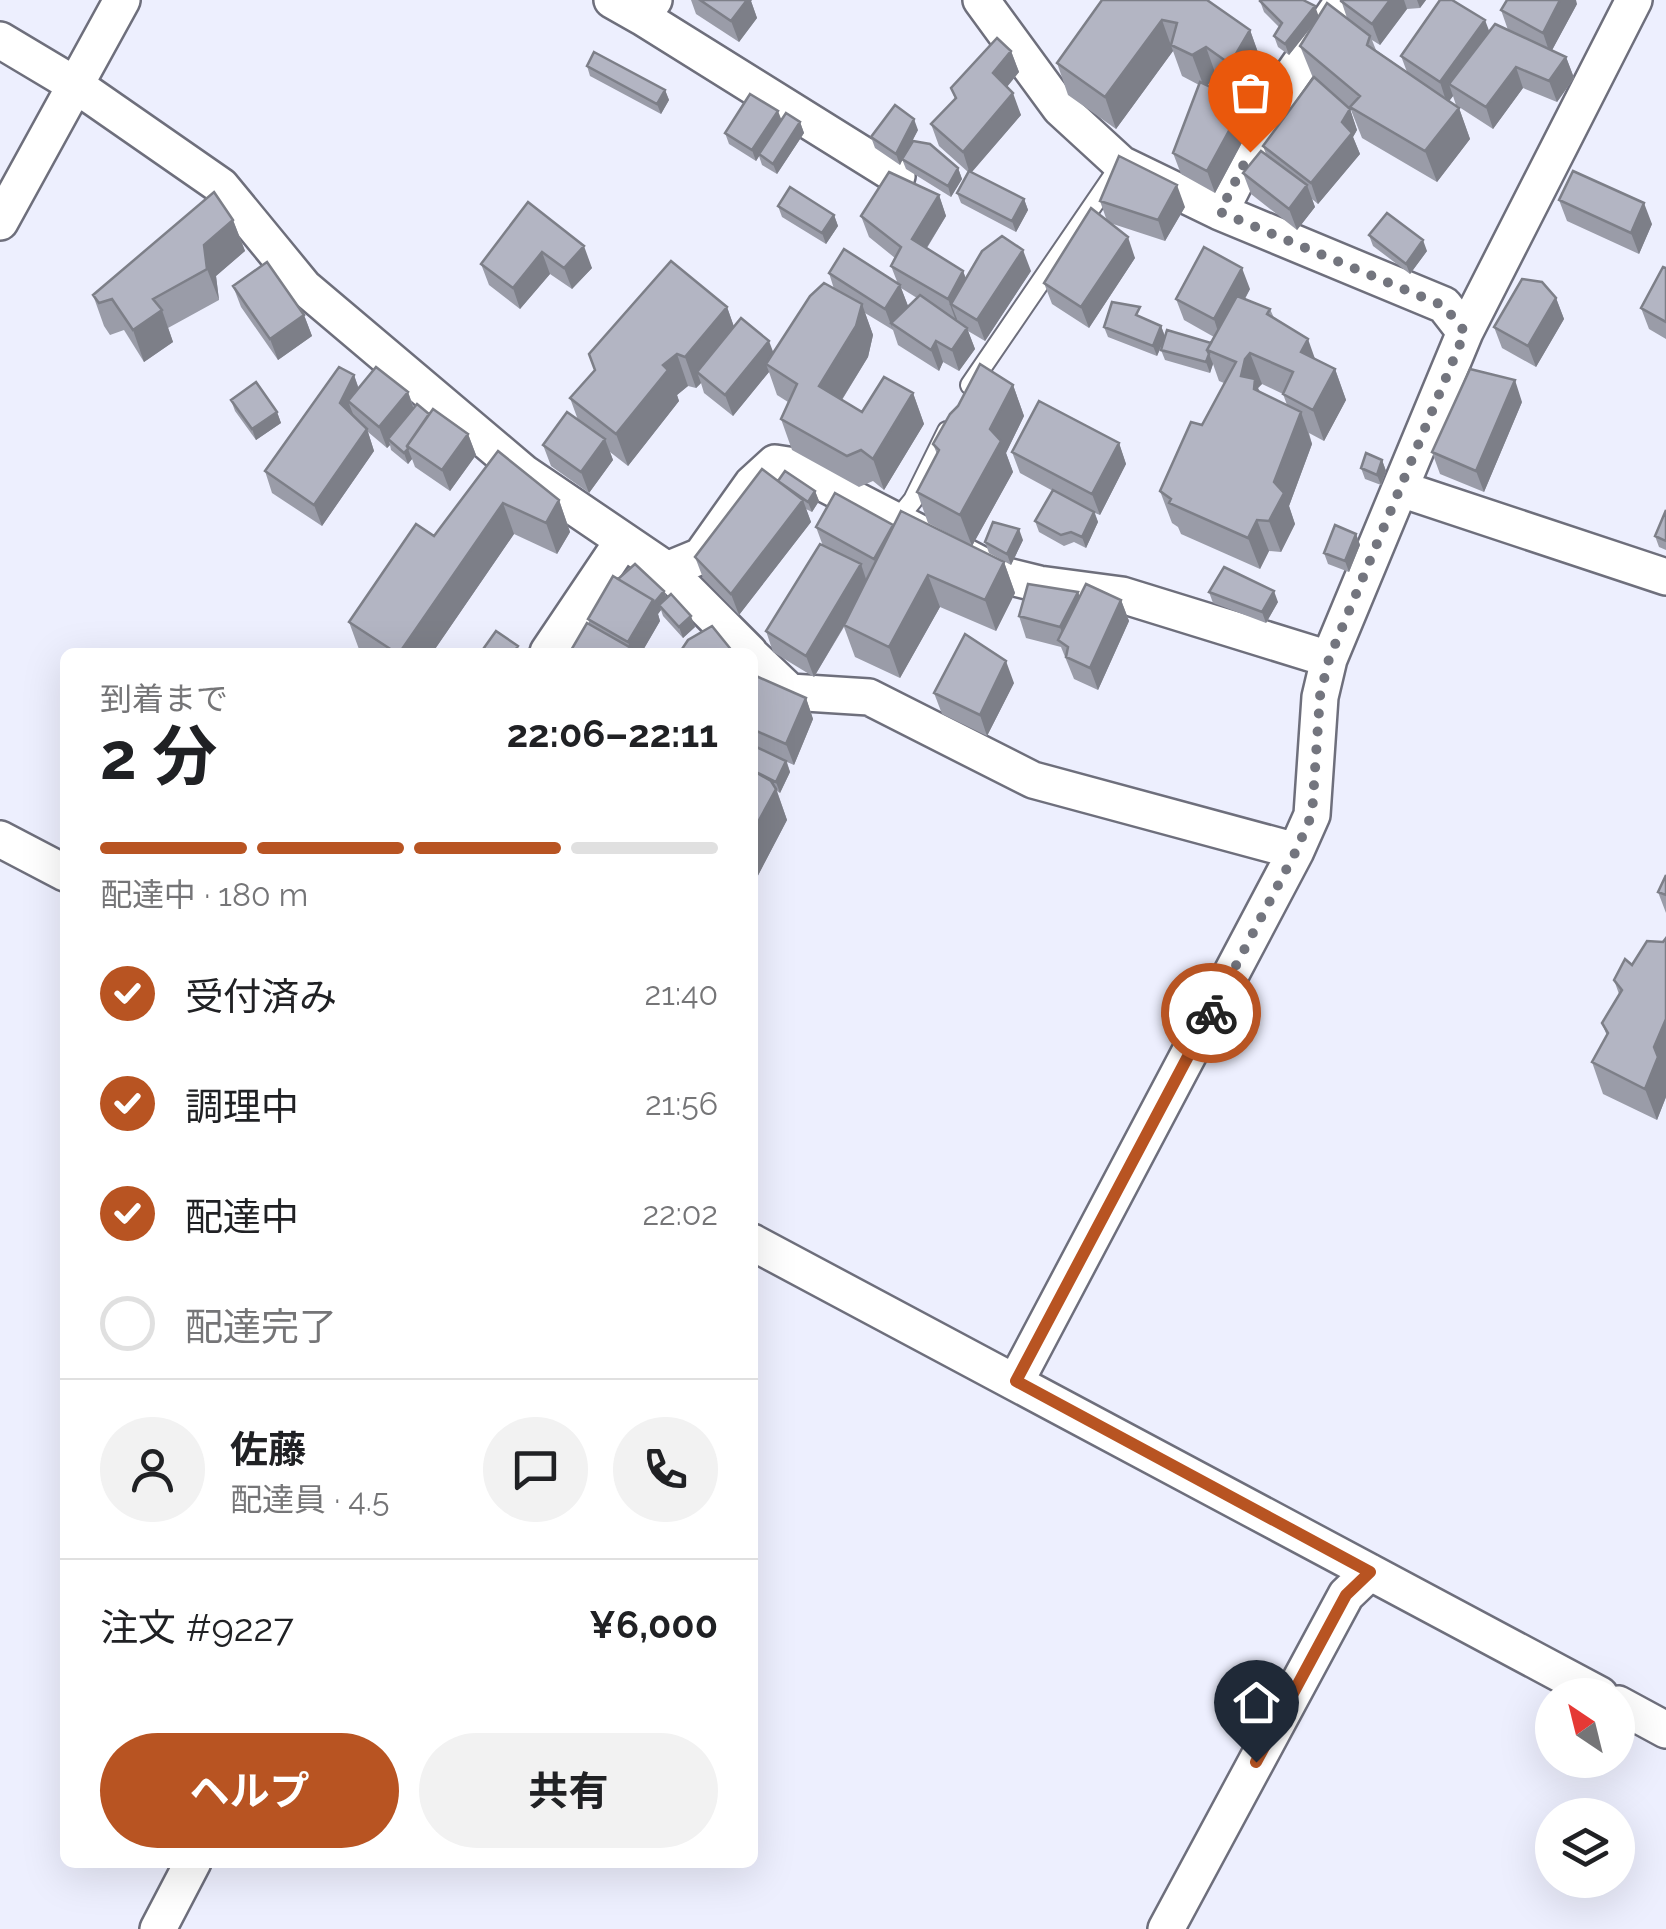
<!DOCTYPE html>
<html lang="ja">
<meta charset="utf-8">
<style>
:root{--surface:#fff;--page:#f2f2f2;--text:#202124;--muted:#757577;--line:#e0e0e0;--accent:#b85422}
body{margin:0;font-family:Raleway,"Noto Sans JP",sans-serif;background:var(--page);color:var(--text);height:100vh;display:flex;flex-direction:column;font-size:38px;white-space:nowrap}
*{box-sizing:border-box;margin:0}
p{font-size:32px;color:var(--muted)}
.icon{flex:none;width:55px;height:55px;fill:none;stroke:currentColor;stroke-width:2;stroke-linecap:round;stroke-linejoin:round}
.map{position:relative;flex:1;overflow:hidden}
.details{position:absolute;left:60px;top:648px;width:698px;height:1220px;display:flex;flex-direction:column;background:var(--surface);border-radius:15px;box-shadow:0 10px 40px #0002}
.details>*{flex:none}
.needle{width:65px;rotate:325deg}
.fabs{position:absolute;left:1535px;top:1678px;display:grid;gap:20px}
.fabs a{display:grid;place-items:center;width:100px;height:100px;border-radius:50%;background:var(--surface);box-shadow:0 10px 40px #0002;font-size:50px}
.pin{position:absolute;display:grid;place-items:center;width:85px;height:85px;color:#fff;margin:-102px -42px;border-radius:50% 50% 50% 0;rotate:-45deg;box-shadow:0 0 10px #0007}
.pin .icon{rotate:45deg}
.courier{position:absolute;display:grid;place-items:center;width:100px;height:100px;margin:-50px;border:8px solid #b85422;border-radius:50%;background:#fff;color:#222;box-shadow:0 2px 12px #0007}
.overview em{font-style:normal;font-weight:700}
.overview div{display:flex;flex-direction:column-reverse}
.overview{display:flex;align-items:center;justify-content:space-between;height:170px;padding:0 40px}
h1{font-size:65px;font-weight:700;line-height:75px}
.bar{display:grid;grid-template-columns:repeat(4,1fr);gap:15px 10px;align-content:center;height:120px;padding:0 40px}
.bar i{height:12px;border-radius:8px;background:var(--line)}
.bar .selected{background:var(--accent)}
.bar p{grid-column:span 4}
.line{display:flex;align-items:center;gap:25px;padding:0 40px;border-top:2px solid var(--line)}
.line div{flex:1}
.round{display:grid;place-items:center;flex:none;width:105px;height:105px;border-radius:52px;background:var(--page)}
ol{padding:0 40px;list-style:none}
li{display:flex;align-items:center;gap:30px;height:110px}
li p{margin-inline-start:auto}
li .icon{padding:10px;border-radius:50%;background:var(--accent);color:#fff;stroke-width:4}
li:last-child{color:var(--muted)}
li i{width:55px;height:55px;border:5px solid var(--line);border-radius:50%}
.cta{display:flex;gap:20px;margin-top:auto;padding:20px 40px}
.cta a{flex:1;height:115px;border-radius:60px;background:var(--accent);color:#fff;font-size:40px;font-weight:700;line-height:115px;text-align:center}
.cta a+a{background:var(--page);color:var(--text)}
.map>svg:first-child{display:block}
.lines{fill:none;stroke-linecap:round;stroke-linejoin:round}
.lane-casing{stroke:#6e6f7c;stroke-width:22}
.street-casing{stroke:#6e6f7c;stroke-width:40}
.lane{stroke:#fff;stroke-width:18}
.street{stroke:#fff;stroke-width:35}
.wall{fill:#9a9ca8;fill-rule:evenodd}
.shaded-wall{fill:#7d7f88}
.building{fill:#b3b5c3;stroke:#7d7f88;stroke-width:2.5}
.done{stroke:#73757e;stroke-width:10;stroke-dasharray:0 18}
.route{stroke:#b85422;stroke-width:12}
</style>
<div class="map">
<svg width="1666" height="1929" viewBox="0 0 1666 1929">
<rect width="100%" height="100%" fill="#edeffe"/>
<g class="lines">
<defs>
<path id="lane" d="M970,385L1119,167
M896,521L913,500L947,431"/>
<path id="street" d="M612,0L642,17L654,0
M981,0L1060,108L1121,164L1220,212L1444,305L1465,332
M642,17L897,176
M0,40L77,86L221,186L304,287L524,473L667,570L749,652
M1220,212L1281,91L1344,0
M0,222L122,0
M1401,489L1666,577
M667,570L701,556L752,484L775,463L788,465L999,574L1039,584L1122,595L1329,659
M548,652L622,542
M752,656L790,692L869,697L1033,780L1296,851
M0,839L65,873
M752,1242L1600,1695
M1016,1381L1296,851L1312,815L1320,697L1329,659L1465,332L1634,0
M1618,1704L1666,1730
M158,1929L193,1862
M1166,1929L1346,1595L1370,1572"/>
</defs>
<use href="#lane" class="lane-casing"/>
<use href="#street" class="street-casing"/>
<use href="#lane" class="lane"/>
<use href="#street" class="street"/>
</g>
<path class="wall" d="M691,0H752L751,1L757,18L739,42L696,14Z
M1102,0L1250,30L1261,61L1242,96L1217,78L1207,85L1237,99L1245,121L1241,128L1245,137L1215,193L1181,174L1173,153L1199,85L1182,76L1173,51L1116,129L1068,95L1057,63Z
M1341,0H1426L1420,8L1407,9L1380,45L1372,40L1376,50L1407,72L1401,56L1489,31L1508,30L1501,10L1577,4L1552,50L1566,57L1574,78L1557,102L1523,88L1493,129L1456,105L1453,96L1449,101L1459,108L1470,139L1437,182L1362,138L1351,110L1342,102L1350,109L1357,130L1353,137L1360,154L1318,204L1312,199L1315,207L1297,230L1251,194L1243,173L1266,154L1263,146L1313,78L1300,46L1317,20L1289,55L1278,47L1274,36L1279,27L1264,12L1260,1L1319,16L1347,18Z
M1011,51L1019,72L1007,87L1021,115L972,172L1024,199L1028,210L1016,232L961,203L957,193L968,172L939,146L931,124L955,99L951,88Z
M587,66L665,90L669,100L661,114L590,76Z
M781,120L800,122L804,133L777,174L762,165L759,156L756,161L729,144L725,133Z
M918,130L907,150L958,168L962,179L951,197L906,169L902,159L900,165L875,148L871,137Z
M939,195L946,216L927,248L963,271L966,279L1031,271L985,341L968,331L975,349L959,371L943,362L939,371L898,345L893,330L865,313L873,335L868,357L842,400L862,412L913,393L924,424L884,490L873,481L859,487L792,450L781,419L788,402L777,395L769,372L733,416L704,393L701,383L696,388L688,386L677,395L679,401L628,466L610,452L613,460L589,493L551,466L543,445L578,420L570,398L727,307L734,327L773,353L834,289L829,273L898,284L891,266L895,258L869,237L861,216ZM901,288L917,298L908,306Z
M1559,200L1652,224L1639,254L1567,221Z
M1100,201L1185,207L1165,241L1110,223L1135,258L1089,328L1052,304L1044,283L1107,221Z
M528,202L592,268L572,289L550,274L520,309L489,285L481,264Z
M778,206L834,215L838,226L826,244L782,217Z
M233,220L245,251L216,276L219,300L168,328L173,342L144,362L124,330L110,335L104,326L93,295Z
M1369,235L1427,251L1410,274L1373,246Z
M1666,268V339L1649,329L1641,308Z
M233,286L304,315L312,336L278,360L241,307Z
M1250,289L1245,299L1270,309L1274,318L1315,359L1335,369L1346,400L1324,441L1309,433L1312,444L1289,506L1295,524L1281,552L1269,551L1260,569L1181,534L1178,527L1172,523L1160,491L1202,425L1224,383L1219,381L1213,364L1210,373L1165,360L1161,350L1164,340L1157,356L1108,337L1104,327L1144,319L1161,326L1165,336L1211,343L1214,337L1184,320L1176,299ZM1262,384L1283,394L1287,405L1260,392L1258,388Z
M1556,298L1564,319L1536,367L1502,348L1494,327Z
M354,375L359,389L408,392L414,408L468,434L476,455L450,491L415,467L412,459L408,464L391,450L390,445L387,448L368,432L374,451L322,526L272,493L265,471Z
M1013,385L1024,416L1006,453L1013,472L972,546L928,523L917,492L937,454L933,444Z
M231,400L277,412L281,423L256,440L235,411Z
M1522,402L1484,492L1440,474L1432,452Z
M1119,443L1126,464L1100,515L1095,513L1098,522L1086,548L1074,542L1064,546L1039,532L1035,521L1053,491L1020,473L1012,452Z
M498,451L559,500L570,532L557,554L514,534L433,652H360L349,622L434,536Z
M1382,460L1386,471L1381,485L1365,479L1361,468Z
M778,481L815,491L819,501L812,512L806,509L811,522L739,615L703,578L695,557Z
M1666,510V550L1659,547L1655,536Z
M893,525L1004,562L1015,593L996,631L940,607L900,678L855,657L844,627L814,677L773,652L766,631L823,546L816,527Z
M1356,534L1360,545L1349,572L1328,564L1324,553Z
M1023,540L1011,565L989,553L985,542Z
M618,579L664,591L667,598L695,627L683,638L663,616L661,610L658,614L660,621L642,652H570L590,625L588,619Z
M1078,592L1080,598L1121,600L1129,621L1098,690L1074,679L1061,647L1026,638L1019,616Z
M1209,592L1278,602L1266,623L1213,603Z
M752,681L806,698L813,719L794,765L787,762L790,772L780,793L777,791L787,820L753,885Z
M1014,683L987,736L942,714L934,693Z
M1666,875V913L1658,892Z
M1666,938V1097L1657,1120L1603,1094L1592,1062L1607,1036L1602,1023L1619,994L1614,980Z"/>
<path class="shaded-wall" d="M744,0H752L751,1L757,18L739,42L731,21Z
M1390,0H1404L1407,9L1380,45L1372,24Z
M1417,0H1426L1420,8Z
M1560,0H1576L1577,4L1550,54L1543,33Z
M1315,6L1319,17L1289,55L1285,44Z
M1162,20L1173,51L1116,129L1105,97Z
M1485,20L1493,41L1449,84L1453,96L1447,104L1440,82Z
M1250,30L1261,61L1242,96L1230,64Z
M1206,47L1217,78L1204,87L1192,55Z
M1011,51L1019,72L1001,94L993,73Z
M1566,57L1574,78L1557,102L1549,81Z
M1516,67L1523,88L1493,129L1486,107Z
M665,90L669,100L661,114L657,104Z
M1013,93L1021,115L970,174L963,152Z
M1237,99L1245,121L1241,128L1245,137L1215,193L1207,171Z
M1459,108L1470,139L1437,182L1425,151Z
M1350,109L1357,130L1353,137L1360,154L1318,204L1311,183Z
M778,111L782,121L756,161L752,150Z
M914,119L918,130L900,165L896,154Z
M800,122L804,133L777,174L773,164Z
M958,168L962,179L951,197L948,186Z
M1177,185L1185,207L1165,241L1158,220Z
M1307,185L1315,207L1297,230L1289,209Z
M939,195L946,216L919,260L912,239Z
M1024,199L1028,210L1016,232L1012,221Z
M1644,203L1652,224L1639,254L1631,233Z
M834,215L838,226L826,244L822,233Z
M233,220L245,251L216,276L219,300L207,269L204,245Z
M1128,237L1135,258L1089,328L1081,307Z
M1423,240L1427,251L1410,274L1406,264Z
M584,246L592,268L572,289L564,268Z
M1023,250L1031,271L985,341L977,320Z
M542,252L550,274L520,309L513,288Z
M1242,268L1250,289L1221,341L1214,319Z
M963,271L971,292L951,304L957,319L956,321L948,299Z
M900,285L908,306L891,323L893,330L885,309Z
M1556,298L1564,319L1536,367L1528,346Z
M862,304L873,335L868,357L831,417L819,386Z
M727,307L738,338L697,372L701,383L696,388L685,357Z
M162,310L173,342L144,362L133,330Z
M304,315L312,336L278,360L270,339Z
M1161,326L1165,337L1157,356L1153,346Z
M967,328L975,349L959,371L952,350Z
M1308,339L1319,370L1301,352Z
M769,341L777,362L766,364L769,372L733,416L725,395Z
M936,341L943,362L939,371L931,350Z
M1250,353L1262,384L1258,388L1266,410L1241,376L1245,359Z
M677,354L688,386L677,395L679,401L628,466L616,434L663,365Z
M1209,354L1213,364L1210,373L1206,362Z
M1335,369L1346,400L1324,441L1313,410Z
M354,375L361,396L348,401L353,414L348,424L340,403Z
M1515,380L1522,402L1484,492L1476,471Z
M1013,385L1024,416L1006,453L1013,472L972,546L960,515L990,429Z
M408,392L415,413L388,439L390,445L387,448L379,427Z
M913,393L924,424L884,490L873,459Z
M277,412L281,423L256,440L252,429Z
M1301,412L1312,444L1289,506L1295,524L1281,552L1269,521L1274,482Z
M367,429L374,451L322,526L314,505Z
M468,434L476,455L450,491L442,470Z
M605,439L613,460L589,493L581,472Z
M1119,443L1126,464L1100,515L1092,494Z
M408,449L412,459L408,464L404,453Z
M1382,460L1386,471L1381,485L1377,475Z
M815,491L819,501L812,512L808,502Z
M559,500L570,532L557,554L546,523Z
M803,500L811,522L739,615L731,594Z
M503,503L514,534L433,652H400Z
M1094,512L1098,522L1086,548L1082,537Z
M1257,520L1269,551L1260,569L1248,538Z
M1019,529L1023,540L1011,565L1007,554Z
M1356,534L1360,545L1349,572L1345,561Z
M1004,562L1015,593L996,631L985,600Z
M861,564L868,585L814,677L806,656Z
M928,575L940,607L900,678L889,647Z
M664,591L668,602L659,605L661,610L658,614L660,621L642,652H628L630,649L628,642L653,600Z
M1274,591L1278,602L1266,623L1262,612Z
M1078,592L1085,613L1068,649L1060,627Z
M1121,600L1129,621L1098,690L1090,668Z
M691,616L695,627L683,638L679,627Z
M1006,661L1014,683L987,736L980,715Z
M806,698L813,719L794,765L786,744Z
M786,761L790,772L780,793L776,782Z
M776,789L787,820L753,885L752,833Z
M1666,1019V1097L1657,1120L1645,1089L1654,1047Z"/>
<path class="building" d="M700,0H747L731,21Z
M1102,0H1207L1250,30L1230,64L1206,47L1192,55L1171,45L1177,23L1162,20L1105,97L1057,63Z
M1261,0H1303L1315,6L1285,44L1274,36L1282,23L1260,1Z
M1341,0H1390L1372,24L1341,1Z
M1440,0H1452L1485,20L1440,82L1401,56Z
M1507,0H1560L1543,33L1501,10Z
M1327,3L1370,36L1367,45L1459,108L1425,151L1350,107L1360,96L1300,46Z
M1495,24L1566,57L1549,81L1516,67L1486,107L1449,84Z
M997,38L1011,51L993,73L1013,93L963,152L931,124L956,98L951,88Z
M594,52L665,90L657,104L587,66Z
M1314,77L1350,109L1342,122L1352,133L1311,183L1263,146Z
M1200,82L1237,99L1232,110L1237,116L1207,171L1173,153Z
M750,94L778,111L752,150L725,133Z
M895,105L914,119L896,154L871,137Z
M786,113L800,122L773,164L759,154Z
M913,141L930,144L958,168L948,186L902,159Z
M1261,151L1307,185L1289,209L1243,173Z
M1119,156L1177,185L1158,220L1100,201Z
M969,171L1024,199L1012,221L957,193Z
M1573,171L1644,203L1631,233L1559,200Z
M889,172L939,195L912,239L963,271L948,299L891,266L901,247L861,216Z
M790,187L834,215L822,233L778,206Z
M214,192L233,220L204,245L207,269L153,299L162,310L133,330L112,299L99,303L93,295Z
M528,202L584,246L564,268L542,252L513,288L481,264Z
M1091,208L1128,237L1081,307L1044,283Z
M1387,213L1423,240L1406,264L1369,235Z
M1002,236L1023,250L977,320L951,304L982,251Z
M1204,247L1242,268L1214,319L1176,299Z
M844,249L900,285L885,309L829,273Z
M671,261L727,307L685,357L677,354L663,365L668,370L616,434L570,398L595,370L589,354Z
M267,262L304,315L270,339L233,286Z
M1663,267L1666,268V322L1641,308Z
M1522,279L1542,282L1556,298L1528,346L1494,327Z
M824,283L862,304L856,326L819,386L862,412L884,377L913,393L873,459L861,450L847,456L781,419L797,384L766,364L810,296Z
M920,295L967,328L952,350L936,341L931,350L891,323Z
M1237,296L1270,309L1267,314L1308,339L1301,352L1335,369L1313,410L1283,394L1293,372L1250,353L1245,359L1241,376L1255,379L1254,389L1301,412L1274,482L1284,493L1269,521L1257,520L1248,538L1169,503L1171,499L1160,491L1191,422L1202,425L1236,362L1207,350Z
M1112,302L1140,307L1136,315L1161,326L1153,346L1104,327Z
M741,318L769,341L725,395L697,372Z
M1167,330L1211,343L1207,350L1209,354L1206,362L1161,350Z
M980,364L1013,385L990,429L1001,441L960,515L917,492L939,450L933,444L950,414L958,406Z
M339,367L354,375L340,403L367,429L314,505L265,471Z
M376,367L408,392L379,427L348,401Z
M1470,369L1515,380L1476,471L1432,452Z
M256,382L277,412L252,429L231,400Z
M1039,401L1119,443L1092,494L1012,452Z
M417,404L429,414L407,446L408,449L404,453L388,439Z
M433,409L468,434L442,470L407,446Z
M567,412L605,439L581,472L543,445Z
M498,451L559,500L546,523L503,503L400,652H395L349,622L416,524L434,536Z
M1366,453L1382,460L1377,475L1361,468Z
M762,469L803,500L731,594L695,557Z
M785,471L815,491L808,502L778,481Z
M1053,490L1094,512L1082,537L1071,532L1061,535L1035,521Z
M835,493L893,525L874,559L816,527Z
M1666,510V541L1655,536Z
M901,511L1004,562L985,600L928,575L889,647L844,625Z
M993,522L1019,529L1007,554L985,542Z
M1335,525L1356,534L1345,561L1324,553Z
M820,544L861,564L806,656L766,631Z
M635,564L664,591L654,603L653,600L618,579Z
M1224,567L1274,591L1262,612L1209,592Z
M613,576L653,600L628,642L588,619Z
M1028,584L1078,592L1060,627L1019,616Z
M1086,584L1121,600L1090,668L1066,657L1068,647L1058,640Z
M671,594L691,616L679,627L659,605Z
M587,623L631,648L628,652H570Z
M712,626L733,652H680L688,640Z
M496,631L518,646L514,652H481Z
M965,634L1006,661L980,715L934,693Z
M756,676L806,698L786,744L752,729V681Z
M752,745L786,761L776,782L752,770Z
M752,770L771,781L776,789L752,833Z
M1666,875V895L1658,892Z
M1666,938V1019L1654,1047L1658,1057L1645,1089L1592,1062L1608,1033L1602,1023L1622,990L1614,980L1625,959L1632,965L1647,941L1663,942Z"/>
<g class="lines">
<path class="done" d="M1211,1013L1296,851L1312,814L1320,696L1329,659L1465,332L1444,306L1220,212L1250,152"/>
<path class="route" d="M1211,1013L1016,1381L1370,1572L1346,1595L1256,1762"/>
</g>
</svg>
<div class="fabs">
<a><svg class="needle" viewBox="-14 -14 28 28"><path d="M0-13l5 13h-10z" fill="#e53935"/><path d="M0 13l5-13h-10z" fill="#757577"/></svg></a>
<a><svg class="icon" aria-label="layers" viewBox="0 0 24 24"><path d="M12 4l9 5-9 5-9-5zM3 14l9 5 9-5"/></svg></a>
</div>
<div class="pin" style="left:1250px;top:152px;background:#ea580c"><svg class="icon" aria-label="bag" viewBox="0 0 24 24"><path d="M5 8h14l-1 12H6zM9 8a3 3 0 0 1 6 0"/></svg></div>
<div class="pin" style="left:1256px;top:1762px;background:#1f2937"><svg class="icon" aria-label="home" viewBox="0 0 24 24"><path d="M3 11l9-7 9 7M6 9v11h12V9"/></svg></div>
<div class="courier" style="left:1211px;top:1013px"><svg class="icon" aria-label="bike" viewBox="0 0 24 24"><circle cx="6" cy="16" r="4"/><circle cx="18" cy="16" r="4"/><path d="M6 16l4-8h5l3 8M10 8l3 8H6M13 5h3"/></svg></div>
<section class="details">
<div class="overview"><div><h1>2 分</h1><p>到着まで</p></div><em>22:06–22:11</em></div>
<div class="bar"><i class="selected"></i><i class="selected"></i><i class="selected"></i><i></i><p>配達中 · 180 m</p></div>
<ol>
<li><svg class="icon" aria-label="check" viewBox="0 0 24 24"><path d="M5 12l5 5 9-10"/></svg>受付済み<p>21:40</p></li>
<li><svg class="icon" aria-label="check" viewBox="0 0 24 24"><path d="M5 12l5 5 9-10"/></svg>調理中<p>21:56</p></li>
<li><svg class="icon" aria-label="check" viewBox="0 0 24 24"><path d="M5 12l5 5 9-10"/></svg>配達中<p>22:02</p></li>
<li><i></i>配達完了</li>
</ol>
<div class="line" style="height:180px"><a class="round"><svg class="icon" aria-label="person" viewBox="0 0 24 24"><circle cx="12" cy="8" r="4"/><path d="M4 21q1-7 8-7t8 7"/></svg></a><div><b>佐藤</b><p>配達員 · 4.5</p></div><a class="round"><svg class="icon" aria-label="chat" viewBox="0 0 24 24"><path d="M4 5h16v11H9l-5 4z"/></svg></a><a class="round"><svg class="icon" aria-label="phone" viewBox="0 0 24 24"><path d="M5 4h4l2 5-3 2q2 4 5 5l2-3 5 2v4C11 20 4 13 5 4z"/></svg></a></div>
<div class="line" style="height:130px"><div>注文 #9227</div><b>¥6,000</b></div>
<div class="cta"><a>ヘルプ</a><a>共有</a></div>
</section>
</div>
